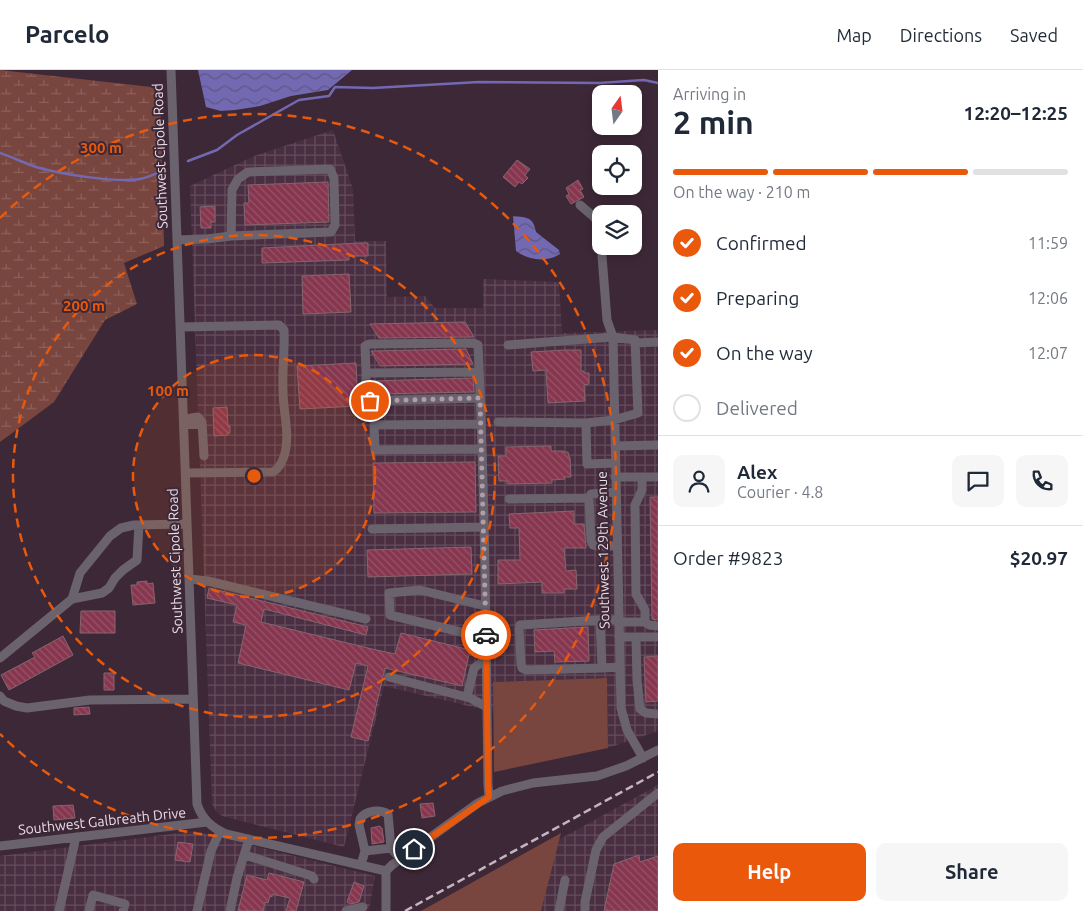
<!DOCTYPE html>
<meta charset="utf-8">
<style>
:root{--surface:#fff;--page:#f6f6f7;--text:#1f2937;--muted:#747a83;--line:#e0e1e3;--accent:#ea580c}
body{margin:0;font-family:Ubuntu,sans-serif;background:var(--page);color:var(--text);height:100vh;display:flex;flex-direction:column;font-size:19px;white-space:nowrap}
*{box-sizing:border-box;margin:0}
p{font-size:16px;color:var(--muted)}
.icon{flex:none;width:28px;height:28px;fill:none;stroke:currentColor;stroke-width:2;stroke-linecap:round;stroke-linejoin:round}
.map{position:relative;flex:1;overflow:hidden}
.sheet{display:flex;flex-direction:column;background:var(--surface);width:425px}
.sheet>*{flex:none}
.needle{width:32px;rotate:14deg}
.buttons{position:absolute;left:592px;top:15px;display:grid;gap:10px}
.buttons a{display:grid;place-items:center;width:50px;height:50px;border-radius:10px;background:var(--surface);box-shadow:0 2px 12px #0003;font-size:25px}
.pin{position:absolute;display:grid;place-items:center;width:42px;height:42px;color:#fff;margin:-21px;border:2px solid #fff;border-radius:50%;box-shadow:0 1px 5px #0007}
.courier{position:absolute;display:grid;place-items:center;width:50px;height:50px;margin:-25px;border:4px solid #ea580c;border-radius:50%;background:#fff;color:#222;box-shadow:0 1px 6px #0007}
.headline em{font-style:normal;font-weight:600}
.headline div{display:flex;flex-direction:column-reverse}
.headline{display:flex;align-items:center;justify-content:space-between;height:85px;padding:0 15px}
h1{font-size:32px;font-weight:600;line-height:38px}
.bar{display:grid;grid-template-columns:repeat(4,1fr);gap:8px 5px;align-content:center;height:60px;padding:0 15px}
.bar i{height:6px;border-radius:4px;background:var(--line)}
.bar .selected{background:var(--accent)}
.bar p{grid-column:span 4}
.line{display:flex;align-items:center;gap:12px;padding:0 15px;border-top:1px solid var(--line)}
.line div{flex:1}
.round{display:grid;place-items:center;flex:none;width:52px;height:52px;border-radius:10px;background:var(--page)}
ol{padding:0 15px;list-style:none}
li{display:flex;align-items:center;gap:15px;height:55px}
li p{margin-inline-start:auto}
li .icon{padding:5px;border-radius:50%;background:var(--accent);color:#fff;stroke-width:4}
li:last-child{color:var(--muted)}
li i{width:28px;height:28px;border:2px solid var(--line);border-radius:50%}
.action{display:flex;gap:10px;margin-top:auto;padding:10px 15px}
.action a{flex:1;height:58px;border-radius:10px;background:var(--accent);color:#fff;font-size:20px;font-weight:600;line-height:58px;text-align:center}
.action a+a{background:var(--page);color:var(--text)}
header{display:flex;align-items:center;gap:30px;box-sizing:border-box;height:70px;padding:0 25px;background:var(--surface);border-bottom:1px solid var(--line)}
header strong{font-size:24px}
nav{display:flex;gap:28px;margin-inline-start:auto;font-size:18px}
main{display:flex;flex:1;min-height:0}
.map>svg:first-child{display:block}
.industrial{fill:url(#industrial-grid)}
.grass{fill:#79463f}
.wetland{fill:url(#wetland-marsh)}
.water{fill:url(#water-waves)}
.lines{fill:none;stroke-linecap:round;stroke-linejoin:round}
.stream{stroke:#7369b2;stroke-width:2.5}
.building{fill:url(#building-back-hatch);stroke:#84666d}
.minor{stroke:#6a636d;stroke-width:9}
.rail{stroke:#c5b5bf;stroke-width:2.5;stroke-dasharray:8 4;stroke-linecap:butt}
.done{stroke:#ae9ea9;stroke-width:5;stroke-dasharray:0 9}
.route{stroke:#ea580c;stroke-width:6}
.ring{fill:none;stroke:#e8590c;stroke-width:2.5;stroke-dasharray:9 6}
.labels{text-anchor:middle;stroke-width:4;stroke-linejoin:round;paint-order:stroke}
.street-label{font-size:14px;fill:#ebdde6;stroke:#3d2837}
.centre{fill:#e8590c;stroke:#3d2837;stroke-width:2.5}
.ring-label{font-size:15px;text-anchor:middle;font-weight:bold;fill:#e8590c;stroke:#3d2837;stroke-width:4;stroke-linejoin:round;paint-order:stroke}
</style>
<header>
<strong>Parcelo</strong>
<nav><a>Map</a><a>Directions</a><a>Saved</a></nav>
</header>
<main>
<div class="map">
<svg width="658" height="841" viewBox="0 0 658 841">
<defs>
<pattern id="industrial-grid" width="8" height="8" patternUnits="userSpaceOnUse" patternTransform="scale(1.25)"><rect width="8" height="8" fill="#4a2f42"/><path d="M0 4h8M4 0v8" fill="none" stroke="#644d5d"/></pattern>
<pattern id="wetland-marsh" width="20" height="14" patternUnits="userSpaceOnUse" patternTransform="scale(1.25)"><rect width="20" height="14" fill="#79463f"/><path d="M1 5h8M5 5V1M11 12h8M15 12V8" fill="none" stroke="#8c605b"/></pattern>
<pattern id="water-waves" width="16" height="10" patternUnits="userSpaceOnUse" patternTransform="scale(1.25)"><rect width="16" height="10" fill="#7369b2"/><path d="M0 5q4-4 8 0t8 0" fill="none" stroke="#5f5781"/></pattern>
<pattern id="building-back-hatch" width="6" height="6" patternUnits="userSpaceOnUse" patternTransform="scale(1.25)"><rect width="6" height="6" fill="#86364f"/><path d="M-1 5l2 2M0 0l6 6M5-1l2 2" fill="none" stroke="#975368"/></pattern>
</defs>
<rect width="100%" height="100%" fill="#3d2837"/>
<path class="industrial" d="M333,60L353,119L355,171H386L387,227L425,226L435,238H483V209L559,212L562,263L658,260V661L608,678L607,608L493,612L494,642L384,616L344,777L222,746L216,741L212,734L190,116L254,86Z
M658,715V841H541L558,770Z
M194,761L375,806L369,841H0V786Z"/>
<path class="grass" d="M607,608L608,678L494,702L493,612Z
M561,763L541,841H421Z"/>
<path class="wetland" d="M0,0L160,18L164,176L124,193L137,234L105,250L54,332L0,372Z"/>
<path class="water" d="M198,0H352L328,20L291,26L260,36L235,40L221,41L206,37Z
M513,146C527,148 533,146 536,162L559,180L560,184C546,193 528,190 516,181Z"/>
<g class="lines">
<path class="stream" d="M0,83C12,87 24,93 36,97C60,104 116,113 140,109C149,107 157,103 165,100
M188,91L217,80L237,65L299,30L329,26L335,17L373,18L479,12L599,13L644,10L658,13"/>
</g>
<path class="building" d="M517,90L530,99L525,105L528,108L522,114L519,112L515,117L503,107Z
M578,110L583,119L580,120L584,127L571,134L566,126L569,124L566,118Z
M328,112L329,152L245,155L244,133H249L248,115Z
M215,136V152H211V158H201L200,137Z
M360,173H368V186H349V190L262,193V178Z
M349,204L351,242L303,244L302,206Z
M465,252L474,267L379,268L370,254Z
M466,279L473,294L380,296L371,281Z
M564,280H581V301H584V303H589V314L584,315L585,331L548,333L546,300L533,301L531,282Z
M356,293L358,336L300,339L297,296Z
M473,308L474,322L372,324V311Z
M227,337L228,356H230V363H228V365L214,366L213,338Z
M551,376V381H564V382H568L569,387H570L571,407H564L565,409L552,410V413L507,414V411H499L498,386H506V377Z
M475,392L476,442L374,443L373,393Z
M650,427H658V550L652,549Z
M574,441V454H584L586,478H564L566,501L576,500L577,519H564V523H542V512L498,514V490H520L519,458H510L509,444Z
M471,477L472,504L368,507L367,480Z
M147,511V514L153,513L155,533L133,535L131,515H137V512Z
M209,518L368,557L366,565L264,539L261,552L372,579L395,584L401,563L470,580L462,616L385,598L368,671L351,667L368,596L356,593L349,620L238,593L246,555L233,552L237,535L207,528Z
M81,541H115V563H80Z
M588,557L589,591L555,592L554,581L535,582L534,560Z
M63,566L73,585L9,620L1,605L35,587L32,583Z
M658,586V631L646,632L644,587Z
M104,603H114V620H104Z
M89,637L90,644L74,645V638Z
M433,733L435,746L422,748L420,734Z
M73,735L75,748L54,750L53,736Z
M380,756L381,758H382L384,772L372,774L371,758Z
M178,772L193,774L190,792L175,790Z
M639,785L640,792L658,786V841H604L614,794Z
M269,803L304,812L296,841H286L290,828L272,824V827L270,826L268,833L265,832L263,841H238L247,805L267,810Z
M354,812L364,816L359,832L350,834L347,832Z"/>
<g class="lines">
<path class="minor" d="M171,0L197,734C202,749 211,757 226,764L386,801
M580,135L594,147L601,158
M177,170L207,169L231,166L331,162L335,155L334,108L330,99L248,102L238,109L232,120L231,166
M603,176L602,186L607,250L613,267L621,638L627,660L643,688
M181,257L279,255L284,260C285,280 282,301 283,321C283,341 290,363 285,383C283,391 280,398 273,402L186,403
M636,273L658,272
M508,275L613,267L635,270L638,343L614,350L586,353L587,394L615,393
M366,301V327L370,331L480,328
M479,302L370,303L366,301L365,276L369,274L473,273L478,275C485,422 486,569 488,715L489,727
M198,347L202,352C196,356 191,355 184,352L191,348Z
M202,352L204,386
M498,352L586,353
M481,354L374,355L375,380L482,379
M615,376L658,375
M615,407H642V420L635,435L636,524L645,540V552H619
M642,407H658
M616,422L591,424L589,428L591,471L593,475L599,476H617
M509,429L589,428
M372,459L485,457
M190,509L208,511L366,549
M72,529L102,523L109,518L115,508L123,500L137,490L139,455
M485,536L420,520L389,523L390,545L486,568
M600,550L520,555L519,559L521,594L522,598L526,600L602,598
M619,550H600L602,598L620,597
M645,552L649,555L658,556
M619,567H658
M636,567L637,610L640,639L646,643L658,644
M0,588L72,529L80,503L110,466L121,458L134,455L187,454
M389,607L470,628L487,637
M0,626L4,631L16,636L27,638L90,630L193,629
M467,627L474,598L486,589
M0,776L207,752
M365,781L391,778
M245,785L312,806L314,809
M361,795L365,781L359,755L360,749C366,740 380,739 388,744L391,778L400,789
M386,801L392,795L478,733L502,721L533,713L597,706L626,696L658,680
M386,801V841
M59,841L76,767
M89,841L93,825L125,834L123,841
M197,841L211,781L220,761
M230,841L237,808L249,769
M346,841L363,837
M559,841L565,810
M585,841V832L596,780L603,767L658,723"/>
<path class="rail" d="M405,841L658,702"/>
</g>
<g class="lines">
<path class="done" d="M370,331L480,328L486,565"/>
<path class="route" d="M414,779L489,727L488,715L486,565"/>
</g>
<circle cx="254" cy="406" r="121" fill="#e8590c" fill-opacity=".12"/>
<g class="ring">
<circle cx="254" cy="406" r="121"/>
<circle cx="254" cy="406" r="241"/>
<path d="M0 148A362 362 0 1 1 0 664"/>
</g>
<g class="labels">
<g class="street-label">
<text transform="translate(160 86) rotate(-92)" y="5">Southwest Cipole Road</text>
<text transform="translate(603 480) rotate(-91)" y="5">Southwest 129th Avenue</text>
<text transform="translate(175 491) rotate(-92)" y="5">Southwest Cipole Road</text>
<text transform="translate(102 751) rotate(-6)" y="5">Southwest Galbreath Drive</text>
</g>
</g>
<circle cx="254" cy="406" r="8" class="centre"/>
<g class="ring-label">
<text x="101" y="83">300 m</text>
<text x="84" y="241">200 m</text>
<text x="168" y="326">100 m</text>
</g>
</svg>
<div class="buttons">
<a><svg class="needle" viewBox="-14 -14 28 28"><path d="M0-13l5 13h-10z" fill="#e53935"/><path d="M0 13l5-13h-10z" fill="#747a83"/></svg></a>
<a><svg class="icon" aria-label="locate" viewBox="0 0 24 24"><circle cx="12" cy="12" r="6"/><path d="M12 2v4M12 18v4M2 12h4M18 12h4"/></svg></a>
<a><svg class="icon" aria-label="layers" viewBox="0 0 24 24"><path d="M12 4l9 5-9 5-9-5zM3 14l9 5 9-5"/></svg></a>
</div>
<div class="pin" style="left:370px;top:331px;background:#ea580c"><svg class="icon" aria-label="bag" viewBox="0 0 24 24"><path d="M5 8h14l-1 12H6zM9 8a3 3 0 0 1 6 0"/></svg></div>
<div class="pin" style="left:414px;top:779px;background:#1f2937"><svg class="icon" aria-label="home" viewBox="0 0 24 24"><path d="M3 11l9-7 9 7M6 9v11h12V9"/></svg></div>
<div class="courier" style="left:486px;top:565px"><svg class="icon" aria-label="car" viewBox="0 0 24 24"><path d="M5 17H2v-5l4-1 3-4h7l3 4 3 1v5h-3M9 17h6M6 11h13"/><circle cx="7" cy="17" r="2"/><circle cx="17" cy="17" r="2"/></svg></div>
</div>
<section class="sheet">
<div class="headline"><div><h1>2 min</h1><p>Arriving in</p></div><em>12:20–12:25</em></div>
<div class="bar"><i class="selected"></i><i class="selected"></i><i class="selected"></i><i></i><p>On the way · 210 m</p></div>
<ol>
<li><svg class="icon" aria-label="check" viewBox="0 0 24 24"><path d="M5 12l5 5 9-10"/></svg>Confirmed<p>11:59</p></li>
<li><svg class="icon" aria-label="check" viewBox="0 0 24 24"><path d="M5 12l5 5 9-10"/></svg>Preparing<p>12:06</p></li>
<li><svg class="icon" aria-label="check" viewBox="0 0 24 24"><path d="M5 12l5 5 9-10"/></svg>On the way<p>12:07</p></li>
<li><i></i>Delivered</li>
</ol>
<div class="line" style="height:90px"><a class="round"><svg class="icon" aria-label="person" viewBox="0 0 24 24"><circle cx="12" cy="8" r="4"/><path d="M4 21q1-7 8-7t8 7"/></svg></a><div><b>Alex</b><p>Courier · 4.8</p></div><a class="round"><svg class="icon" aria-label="chat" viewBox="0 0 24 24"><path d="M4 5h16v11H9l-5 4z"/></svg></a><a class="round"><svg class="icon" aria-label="phone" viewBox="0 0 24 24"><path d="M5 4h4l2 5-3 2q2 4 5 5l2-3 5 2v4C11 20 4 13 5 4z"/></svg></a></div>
<div class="line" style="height:65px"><div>Order #9823</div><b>$20.97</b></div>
<div class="action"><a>Help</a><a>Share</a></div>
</section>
</main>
